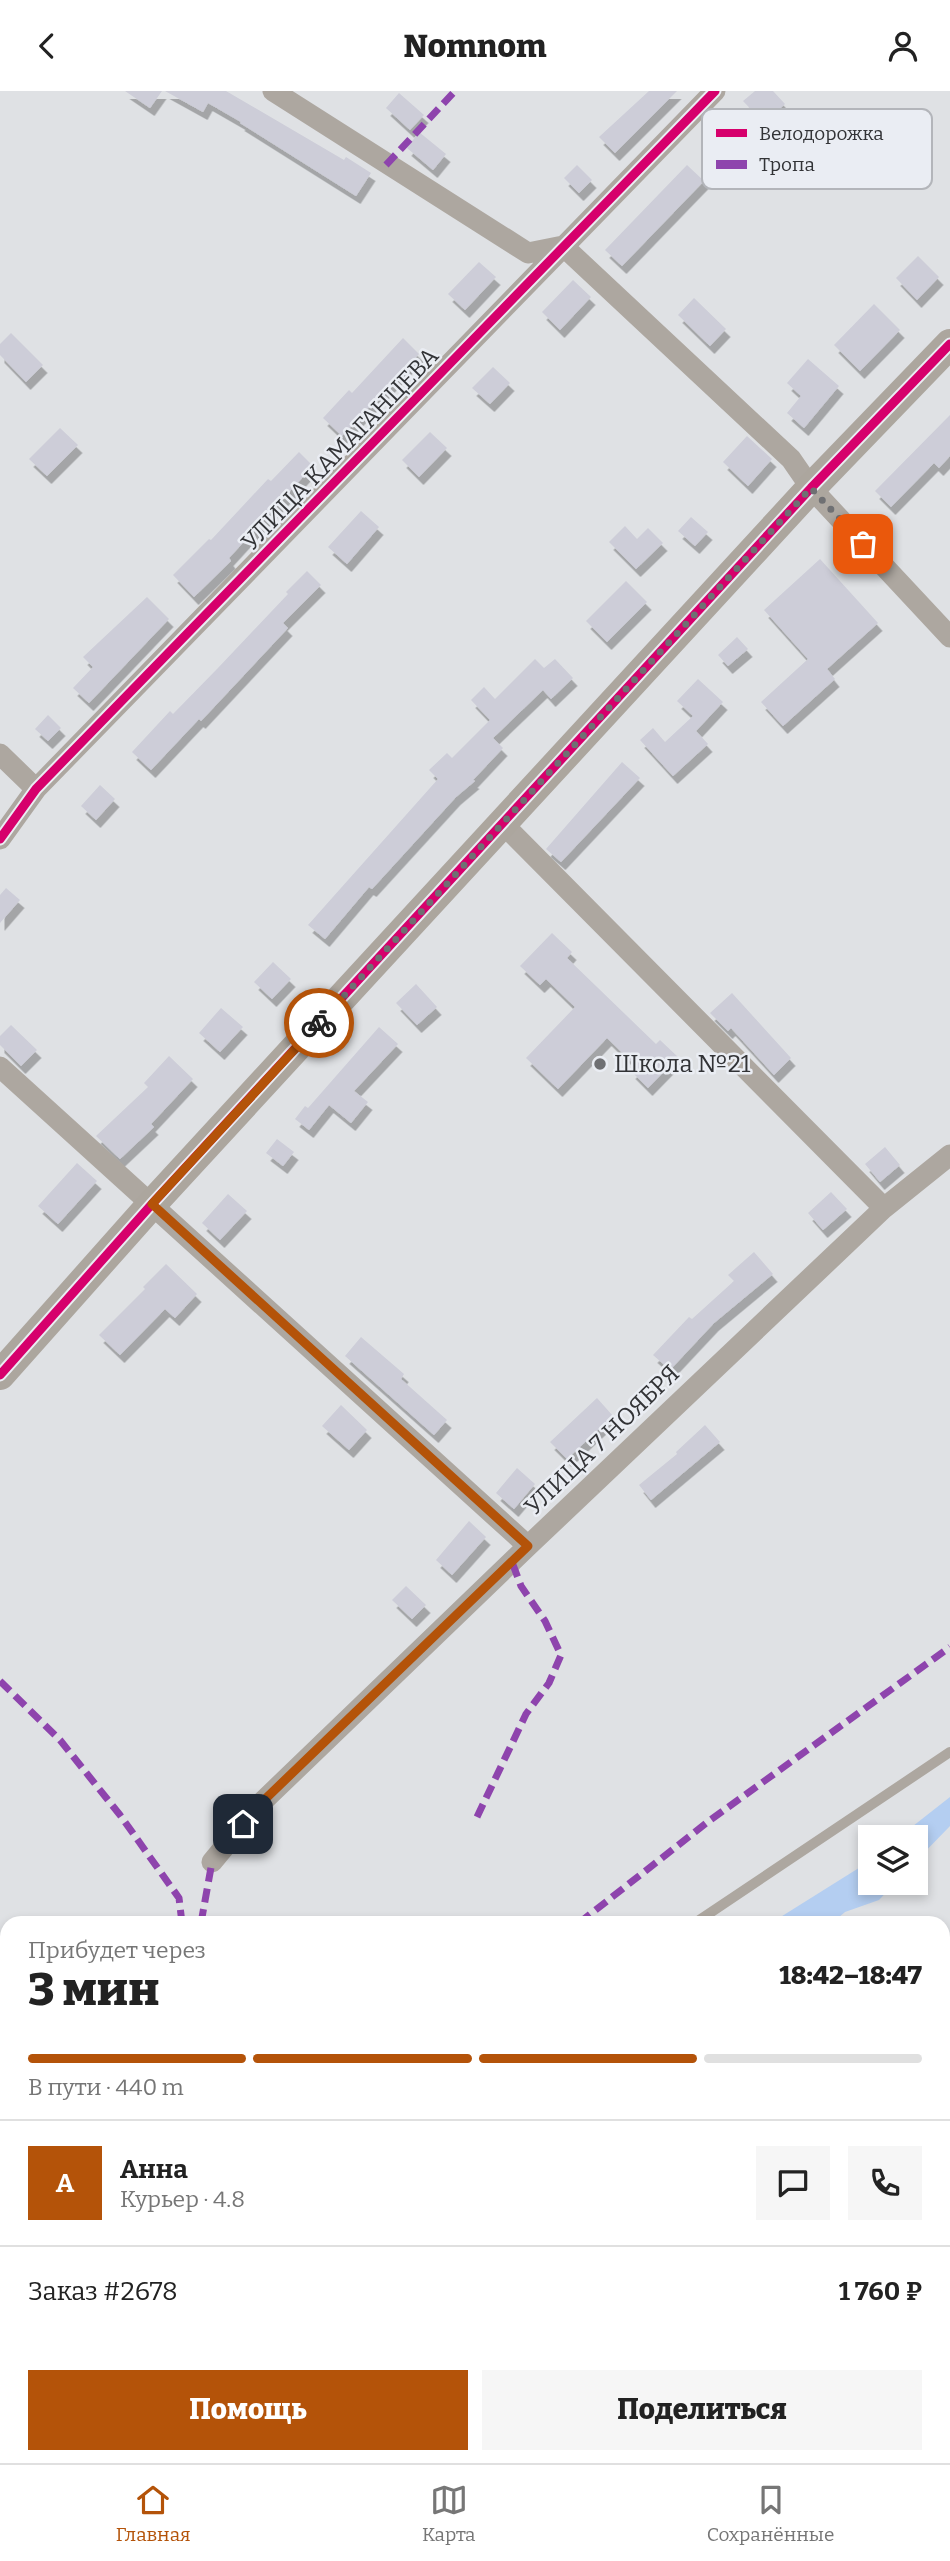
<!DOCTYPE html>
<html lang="ru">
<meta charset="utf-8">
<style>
:root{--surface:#fff;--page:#f6f6f6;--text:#222;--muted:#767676;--line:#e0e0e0;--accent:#b45309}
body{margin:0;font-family:Bitter,serif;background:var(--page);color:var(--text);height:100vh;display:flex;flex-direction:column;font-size:26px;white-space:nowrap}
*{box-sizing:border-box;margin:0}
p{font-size:23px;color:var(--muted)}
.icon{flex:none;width:38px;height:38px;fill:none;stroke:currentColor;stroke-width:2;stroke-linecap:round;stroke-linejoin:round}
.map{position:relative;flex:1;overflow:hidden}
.sheet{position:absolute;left:0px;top:1825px;width:950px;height:548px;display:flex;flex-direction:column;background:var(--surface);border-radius:21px 21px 0 0;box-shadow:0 4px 10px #0003}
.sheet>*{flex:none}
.tools{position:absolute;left:858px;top:1734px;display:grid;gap:14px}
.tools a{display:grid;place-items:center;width:70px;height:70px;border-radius:0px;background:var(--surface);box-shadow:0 4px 10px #0003;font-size:35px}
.pin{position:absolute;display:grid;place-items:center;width:60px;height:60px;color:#fff;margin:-30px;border-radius:14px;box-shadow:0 4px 10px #0006}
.courier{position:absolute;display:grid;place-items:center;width:70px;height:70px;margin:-35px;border:5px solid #b45309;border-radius:50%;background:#fff;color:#222;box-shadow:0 2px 9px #0007}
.overview em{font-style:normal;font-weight:800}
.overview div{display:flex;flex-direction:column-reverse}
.overview{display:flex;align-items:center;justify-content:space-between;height:119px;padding:0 28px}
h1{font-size:46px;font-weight:800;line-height:52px}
.bar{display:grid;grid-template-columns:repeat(4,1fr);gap:10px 7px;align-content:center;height:84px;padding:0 28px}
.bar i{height:9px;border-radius:5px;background:var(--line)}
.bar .current{background:var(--accent)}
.bar p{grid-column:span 4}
.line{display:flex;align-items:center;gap:18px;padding:0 28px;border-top:2px solid var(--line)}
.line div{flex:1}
.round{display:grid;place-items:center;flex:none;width:74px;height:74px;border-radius:0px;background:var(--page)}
.cta{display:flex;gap:14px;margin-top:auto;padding:14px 28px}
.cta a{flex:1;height:80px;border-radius:0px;background:var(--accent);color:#fff;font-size:28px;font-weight:800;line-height:80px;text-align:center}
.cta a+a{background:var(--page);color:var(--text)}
header{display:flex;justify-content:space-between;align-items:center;height:91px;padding:0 28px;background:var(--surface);font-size:32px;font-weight:800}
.dock{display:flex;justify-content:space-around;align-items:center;height:98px;border-top:2px solid var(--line);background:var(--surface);font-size:19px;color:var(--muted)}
.dock a{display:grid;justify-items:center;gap:4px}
.dock .current{color:var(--accent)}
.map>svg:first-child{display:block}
.green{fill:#cadac7}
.water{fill:#b4cef1}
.building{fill:#cdcdd8;filter:url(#shadow)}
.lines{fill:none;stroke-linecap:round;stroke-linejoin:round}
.lane{stroke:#ada7a0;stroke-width:10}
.street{stroke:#ada7a0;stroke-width:21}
.secondary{stroke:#aca69e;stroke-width:30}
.rail{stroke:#a7a5a2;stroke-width:5}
.quiet{stroke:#8e44ad;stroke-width:7;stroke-dasharray:14 7;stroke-linecap:butt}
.cycleway-casing{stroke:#eaedf3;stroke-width:13}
.cycleway{stroke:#d6006c;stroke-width:9}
.done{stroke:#6f7073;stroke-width:7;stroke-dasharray:0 12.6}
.route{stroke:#b45309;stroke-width:9}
.poi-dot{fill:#6f7073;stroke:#eaedf3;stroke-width:2.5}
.labels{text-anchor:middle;stroke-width:5;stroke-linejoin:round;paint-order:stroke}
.street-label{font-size:24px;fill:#323336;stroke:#eaedf3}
.poi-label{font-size:24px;fill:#323336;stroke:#eaedf3;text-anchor:start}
.key{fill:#eaedf3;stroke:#b3b5ba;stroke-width:2}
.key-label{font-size:19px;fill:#323336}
</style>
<header><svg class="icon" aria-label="back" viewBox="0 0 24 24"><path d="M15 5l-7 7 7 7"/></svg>Nomnom<svg class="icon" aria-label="person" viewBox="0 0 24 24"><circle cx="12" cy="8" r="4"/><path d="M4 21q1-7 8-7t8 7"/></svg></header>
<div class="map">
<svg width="950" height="2372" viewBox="0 0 950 2372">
<defs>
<filter id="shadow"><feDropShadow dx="4.5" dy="8" stdDeviation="0" flood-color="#0004"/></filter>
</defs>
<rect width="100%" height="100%" fill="#dfe1e4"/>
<path class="green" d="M0,1867L7,1883V2134L0,2137Z"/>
<path class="water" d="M950,1706V1735L915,1771V1746H899Z
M870,1770V1792H895L879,1809L845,1821L832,1832H771Z"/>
<path class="building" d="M125,0H162L150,17Z
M165,0H226L344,69L346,66L371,82L356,105L240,32L241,31L208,12L203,21Z
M649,0H677L615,62L599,46Z
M755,0H773L785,13L764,32L743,10Z
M399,2L424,24L410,39L386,17Z
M419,41L446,63L433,79L407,57Z
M577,74L592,89L579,102L564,87Z
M687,74L704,90L622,175L605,159Z
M918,165L939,186L917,209L896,187Z
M479,171L496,186L465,219L448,203Z
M573,189L591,206L560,239L542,221Z
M694,207L726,238L710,255L678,224Z
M874,213L900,239L860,280L834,254Z
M11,242L43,274L26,291L0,264V253Z
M403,247L419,263L342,345L323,327L349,299L352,302Z
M808,268L839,295L804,337L787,322L801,305L787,292Z
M493,276L510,292L490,313L472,297Z
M950,324V365L939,377L934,372L891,416L875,400Z
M60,337L78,354L47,385L29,368Z
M430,341L447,357L419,386L402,369Z
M747,345L772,368L748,395L723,371Z
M299,361L313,375L229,467L231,470L194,506L173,484L209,448L211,449L268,388L271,390Z
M361,420L379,436L347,473L328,456Z
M691,426L708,441L695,455L678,440Z
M625,435L637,448L648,437L663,452L636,478L609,451Z
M820,468L878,532L827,578L835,588L783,635L761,611L808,568L764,519Z
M307,480L321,494L283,532L288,537L201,630L199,628L151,679L132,661L170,620L173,623L217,578L288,503L286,501Z
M626,490L647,511L607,551L586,530Z
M147,506L169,528L89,612L73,597L93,576L83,566Z
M737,546L748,558L728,575L718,564Z
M535,568L544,577L555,568L573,587L551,608L543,599L493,647L503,657L473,689L475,690L456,706L372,798L369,796L325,848L308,834L438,688L429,679L447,662L452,667L490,629L471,609L484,596L495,608Z
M698,588L723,611L696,640L708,653L673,685L640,649L653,637L665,651L693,625L677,610Z
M48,624L61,637L48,650L35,638Z
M622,671L640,687L561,771L546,758Z
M100,694L115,708L96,729L81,715Z
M6,797L20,809L0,832V804Z
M552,842L572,861L567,867L656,953L660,949L678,966L648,997L631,980L636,975L607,947L558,998L526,967L575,916L546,888L540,894L520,875Z
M273,871L291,888L272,908L254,891Z
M416,893L437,916L417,934L396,912Z
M732,902L791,967L774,984L731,937L728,940L710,922Z
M221,917L243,936L220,961L199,942Z
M11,934L37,959L21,975L0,954V945Z
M379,936L398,953L354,1000L368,1011L351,1032L329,1014L309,1039L295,1028L305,1015L308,1017Z
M169,965L193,988L151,1033L154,1036L120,1068L96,1045L148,996L144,992Z
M277,1048L294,1061L283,1075L266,1062Z
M885,1056L900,1074L880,1091L865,1073Z
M77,1072L97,1090L58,1133L38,1115Z
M831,1101L847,1118L823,1139L808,1122Z
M228,1103L247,1120L220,1149L202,1132Z
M754,1161L773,1183L714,1232L670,1279L653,1264L689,1226L692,1228L734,1190L728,1184Z
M166,1173L197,1203L175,1227L165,1218L120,1264L99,1244L145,1198L143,1196Z
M361,1246L404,1283L401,1288L447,1329L434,1344L345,1265Z
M597,1307L613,1325L567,1368L550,1351Z
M341,1314L367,1339L349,1359L322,1335Z
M705,1334L720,1351L651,1409L639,1394L677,1363L676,1361Z
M517,1377L535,1393L514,1418L496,1402Z
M469,1430L486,1446L452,1484L436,1469Z
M406,1495L426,1514L412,1528L392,1509Z"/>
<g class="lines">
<path class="lane" d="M695,1832L950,1661
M0,2171L7,2167
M943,2246L950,2244
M758,2366V2372"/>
<path class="street" d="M273,0L528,162L563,155L791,368L811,397L950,546
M0,663L36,698
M503,733L884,1117
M0,748L36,698L715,0
M0,976L528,1455
M212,1771L259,1714L528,1455L884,1117L950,1064"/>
<path class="secondary" d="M0,1284L152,1113L811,397L950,253"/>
<path class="rail" d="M47,2372L51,2366
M73,2372L87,2366
M374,2372L418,2366"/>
<path class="quiet" d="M386,74L455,0
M0,1590L60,1649L120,1724L179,1807L182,1832
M477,1726L526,1623L549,1592L561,1564L545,1530L521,1495L512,1471
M201,1832L212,1771
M579,1832L709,1730L950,1556"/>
<defs>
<path id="cycleway" d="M0,748L36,698L715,0
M0,1284L152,1113L811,397L950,253"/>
</defs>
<use href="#cycleway" class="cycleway-casing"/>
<use href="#cycleway" class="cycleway"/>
</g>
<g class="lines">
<path class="done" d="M319,932L811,397L863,453"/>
<path class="route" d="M243,1733L259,1714L528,1455L152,1113L319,932"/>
</g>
<circle class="poi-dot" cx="600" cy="973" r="7"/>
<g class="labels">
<g class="street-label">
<text transform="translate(340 358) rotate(-46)" y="8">УЛИЦА КАМАГАНЦЕВА</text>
<text transform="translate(602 1349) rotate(-44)" y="8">УЛИЦА 7 НОЯБРЯ</text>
</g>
<g class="poi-label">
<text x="614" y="981">Школа №21</text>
</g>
</g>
<rect x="702" y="18" width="230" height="80" rx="10" class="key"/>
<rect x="716" y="38" width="31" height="8" fill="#d6006c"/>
<rect x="716" y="69" width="31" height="9" fill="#8e44ad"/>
<g class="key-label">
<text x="759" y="49">Велодорожка</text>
<text x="759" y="80">Тропа</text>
</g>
</svg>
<div class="tools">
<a><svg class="icon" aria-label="layers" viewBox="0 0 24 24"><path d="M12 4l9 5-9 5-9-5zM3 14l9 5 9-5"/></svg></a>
</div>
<div class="pin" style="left:863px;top:453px;background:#ea580c"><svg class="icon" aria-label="bag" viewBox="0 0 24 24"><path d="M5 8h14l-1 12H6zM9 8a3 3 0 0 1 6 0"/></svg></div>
<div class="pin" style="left:243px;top:1733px;background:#1f2937"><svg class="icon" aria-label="home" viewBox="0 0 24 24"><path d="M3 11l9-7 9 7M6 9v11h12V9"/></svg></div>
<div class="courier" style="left:319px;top:932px"><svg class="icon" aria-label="bike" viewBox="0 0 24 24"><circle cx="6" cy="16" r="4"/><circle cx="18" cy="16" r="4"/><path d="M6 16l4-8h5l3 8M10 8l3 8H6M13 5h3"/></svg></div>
<section class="sheet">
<div class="overview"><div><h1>3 мин</h1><p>Прибудет через</p></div><em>18:42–18:47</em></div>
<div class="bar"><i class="current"></i><i class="current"></i><i class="current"></i><i></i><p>В пути · 440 m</p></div>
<div class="line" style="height:126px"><b class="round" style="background:var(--accent);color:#fff">А</b><div><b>Анна</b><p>Курьер · 4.8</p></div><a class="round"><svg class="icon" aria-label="chat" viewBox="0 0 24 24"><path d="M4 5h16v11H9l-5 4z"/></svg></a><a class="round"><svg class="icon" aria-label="phone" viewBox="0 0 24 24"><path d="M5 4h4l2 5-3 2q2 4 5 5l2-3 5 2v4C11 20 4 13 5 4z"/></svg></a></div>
<div class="line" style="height:91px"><div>Заказ #2678</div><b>1 760 ₽</b></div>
<div class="cta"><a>Помощь</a><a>Поделиться</a></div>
</section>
</div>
<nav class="dock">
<a class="current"><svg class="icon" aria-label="home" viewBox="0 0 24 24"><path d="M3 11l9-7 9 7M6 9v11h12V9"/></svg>Главная</a>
<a><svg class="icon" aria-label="map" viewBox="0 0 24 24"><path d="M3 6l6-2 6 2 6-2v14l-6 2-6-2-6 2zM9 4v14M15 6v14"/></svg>Карта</a>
<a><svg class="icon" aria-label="saved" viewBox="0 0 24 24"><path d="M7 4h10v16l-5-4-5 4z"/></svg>Сохранённые</a>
</nav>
